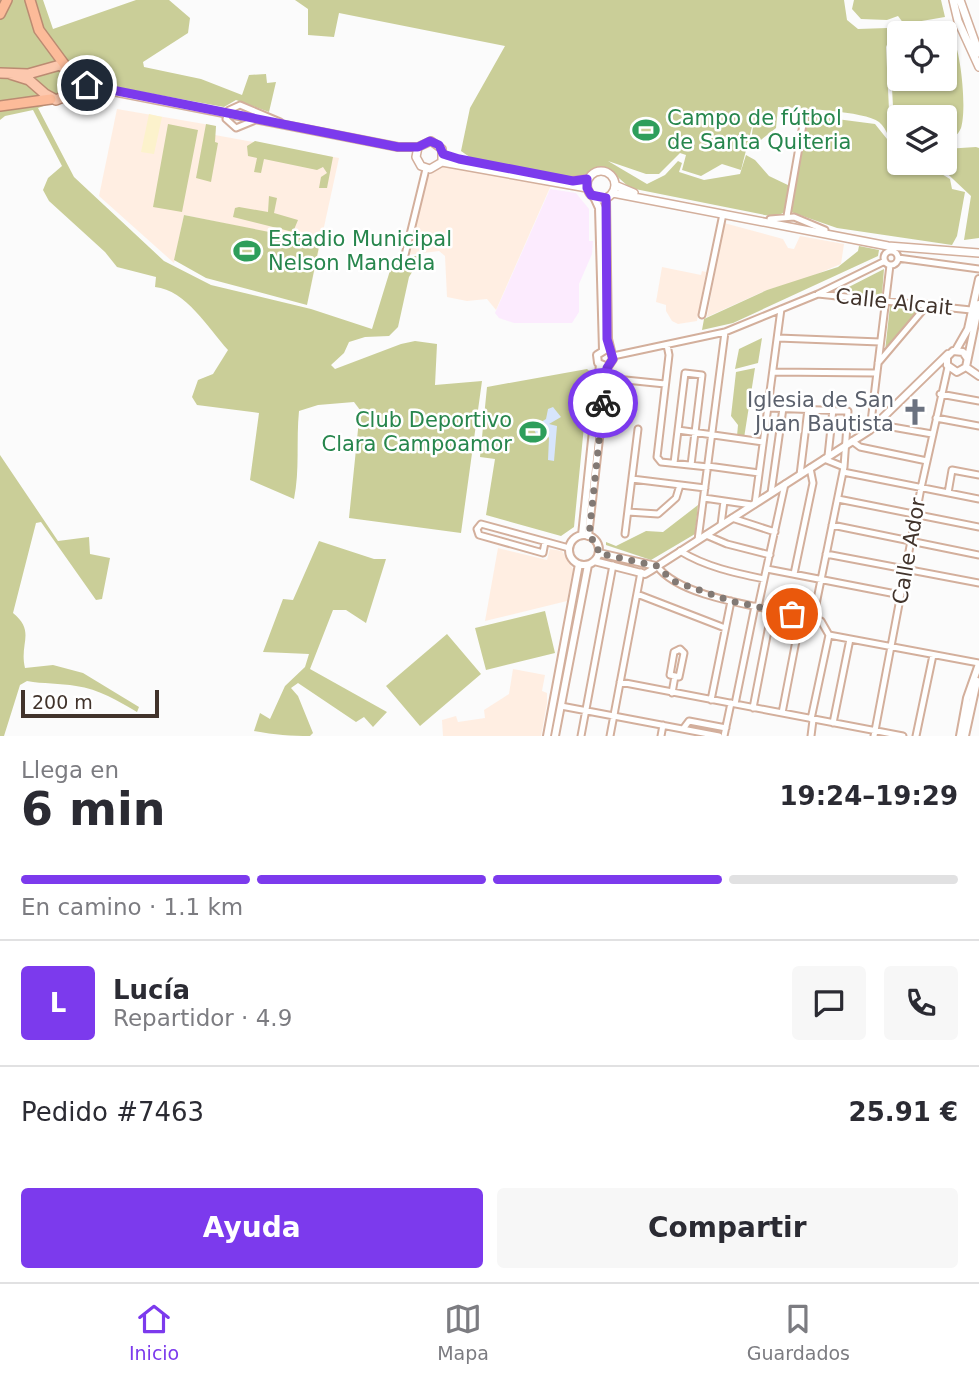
<!DOCTYPE html>
<html lang="es">
<meta charset="utf-8">
<style>
:root{--surface:#fff;--page:#f7f7f7;--text:#2b2b33;--muted:#7c7c81;--line:#e1e1e2;--accent:#7c3aed}
body{margin:0;font-family:"DejaVu Sans",sans-serif;background:var(--page);color:var(--text);height:100vh;display:flex;flex-direction:column;font-size:26px;white-space:nowrap}
*{box-sizing:border-box;margin:0}
p{font-size:23px;color:var(--muted)}
.icon{flex:none;width:38px;height:38px;fill:none;stroke:currentColor;stroke-width:2;stroke-linecap:round;stroke-linejoin:round}
.map{position:relative;height:736px;overflow:hidden}
.side{display:flex;flex-direction:column;background:var(--surface);flex:1}
.side>*{flex:none}
.buttons{position:absolute;left:887px;top:21px;display:grid;gap:14px}
.buttons a{display:grid;place-items:center;width:70px;height:70px;border-radius:7px;background:var(--surface);box-shadow:0 2px 5px #0004;font-size:35px}
.scale{position:absolute;left:21px;bottom:18px;width:138px;box-sizing:border-box;padding-left:7px;border:4px solid #41332b;border-top:0;font-size:19px;line-height:24px;white-space:nowrap;color:#41332b;-webkit-text-stroke:5px #fff;paint-order:stroke}
.pin{position:absolute;display:grid;place-items:center;width:60px;height:60px;color:#fff;margin:-30px;border:4px solid #fff;border-radius:50%;box-shadow:0 2px 7px #0007}
.courier{position:absolute;display:grid;place-items:center;width:70px;height:70px;margin:-35px;border:5px solid #7c3aed;border-radius:50%;background:#fff;color:#222;box-shadow:0 2px 9px #0007}
.summary em{font-style:normal;font-weight:600}
.summary div{display:flex;flex-direction:column-reverse}
.summary{display:flex;align-items:center;justify-content:space-between;height:119px;padding:0 21px}
h1{font-size:46px;font-weight:600;line-height:52px}
.bar{display:grid;grid-template-columns:repeat(4,1fr);gap:10px 7px;align-content:center;height:84px;padding:0 21px}
.bar i{height:9px;border-radius:5px;background:var(--line)}
.bar .on{background:var(--accent)}
.bar p{grid-column:span 4}
.line{display:flex;align-items:center;gap:18px;padding:0 21px;border-top:2px solid var(--line)}
.line div{flex:1}
.round{display:grid;place-items:center;flex:none;width:74px;height:74px;border-radius:7px;background:var(--page)}
.action{display:flex;gap:14px;margin-top:auto;padding:14px 21px}
.action a{flex:1;height:80px;border-radius:7px;background:var(--accent);color:#fff;font-size:28px;font-weight:600;line-height:80px;text-align:center}
.action a+a{background:var(--page);color:var(--text)}
.tab-bar{display:flex;justify-content:space-around;align-items:center;height:98px;border-top:2px solid var(--line);background:var(--surface);font-size:19px;color:var(--muted)}
.tab-bar a{display:grid;justify-items:center;gap:4px}
.tab-bar .on{color:var(--accent)}
.map>svg:first-child{display:block}
.industrial{fill:#fcebfe}
.education{fill:#ffeee2}
.green{fill:#cace98}
.sand{fill:#fcf2cc}
.water{fill:#d7e5fc}
.lines{fill:none;stroke-linecap:round;stroke-linejoin:round}
.minor-casing{stroke:#d3af9c;stroke-width:9}
.tertiary-casing{stroke:#d3af9c;stroke-width:10}
.secondary-casing{stroke:#d3af9c;stroke-width:10}
.trunk-casing{stroke:#bb8b72;stroke-width:12}
.motorway-casing{stroke:#bb8b72;stroke-width:12}
.minor{stroke:#fff;stroke-width:5}
.tertiary{stroke:#fff;stroke-width:6}
.secondary{stroke:#fff;stroke-width:7}
.trunk{stroke:#fcc8ae;stroke-width:9}
.motorway{stroke:#fcbb99;stroke-width:9}
.done{stroke:#827974;stroke-width:7;stroke-dasharray:0 12.6}
.route{stroke:#7c3aed;stroke-width:9}
.labels{text-anchor:middle;stroke-width:5;stroke-linejoin:round;paint-order:stroke}
.leisure-label{font-size:21px;fill:#27864d;stroke:#fff;text-anchor:start}
.street-label{font-size:21px;fill:#41332b;stroke:#fff}
.worship-label{font-size:21px;fill:#5b616d;stroke:#fff;text-anchor:end}
</style>
<div class="map">
<svg width="979" height="736" viewBox="0 0 979 736">
<rect width="100%" height="100%" fill="#fbfbfb"/>
<path class="industrial" d="M550,189L576,193L589,209V241H593L592,254L579,284V312L572,323H514L499,318L495,313Z"/>
<path class="education" d="M117,109L216,126L215,135L339,158L307,305L320,243L184,215L174,263L99,196Z
M446,164L552,183L496,310L487,299L467,301L447,297L445,256L439,251L408,255L426,177Z
M724,223L783,239L788,248L794,249L800,236L844,244L841,264L805,279L767,290L707,317Z
M662,267L701,275L702,271L706,272L697,321L678,324L672,321L666,311V305L656,302Z
M498,548L547,560L550,549L562,551L573,569L567,601L485,621Z
M513,669L545,675L542,691L547,693V703L541,736H443L442,720L456,716L458,722L485,718L484,710L509,694Z"/>
<path class="green" d="M4,0H43L53,29L136,0H169L190,18L188,33L143,62L144,67L201,79L242,95L249,75L266,74L267,83L276,82L269,112L236,100L224,107L110,86L94,88L38,108L74,177L164,261L211,285L311,309L372,329L392,264L410,266L414,256H422L409,277L398,327L389,336L365,337L349,342L344,353L331,365L335,369L401,344L415,341L437,344L435,385L482,381L461,533L349,518L360,410L354,402L318,405L299,411C296,441 300,470 294,499L250,480L259,413L197,405L192,397L198,380L213,374L228,350C208,328 186,290 155,287L156,277L117,267L105,252L49,201L43,190L48,178L62,166L33,110L5,116L0,120V8Z
M295,0H844L847,20L858,29L887,28L892,33L886,47L889,110L899,148C888,142 888,129 879,122C865,111 797,108 778,107L776,128L757,143L751,141L754,119L741,170L722,164L701,176L682,170L686,155L680,153L659,174H646L608,161L647,184L665,175L678,161L682,163L679,172L704,180L740,174L746,155L755,160L769,176L792,187L785,212L775,217L630,188L610,170L602,167L581,176L562,177L471,158L461,151L470,108L505,46L339,13L334,37L308,35V9Z
M854,0H941L945,17L904,24L898,16L887,20L861,19L852,9Z
M928,25L951,33C961,49 967,109 961,128C958,135 952,140 945,143V117H900L899,134L894,124L890,53L898,36L900,79H945V33H902L917,26Z
M806,115L875,124L899,154L900,163L940,168V173L950,179L952,189L965,192L957,236L952,245L837,228L791,212Z
M168,124L198,130L182,212L153,207Z
M206,124L216,126L215,142L218,143L211,182L196,178Z
M255,141L333,157L327,188H319L321,177L327,173L323,167L317,170L264,159L261,173L254,172L257,158L248,156L247,146Z
M976,147L979,148V238L964,240L971,196L936,163H945V149Z
M269,196L277,198L274,213L298,220L293,232L233,217L235,208L239,207L268,212Z
M184,215L320,242L307,305L206,278L174,260Z
M859,246L879,250L878,256L733,323L702,330L704,319L767,290L838,267L858,251Z
M884,269L882,295L839,292Z
M892,305L920,308L885,351L890,306Z
M762,338L758,363L735,369L739,349Z
M755,368L744,438L737,436L738,425L731,416L736,372Z
M587,369L592,373L590,406H586L574,527L561,536L486,515L495,459L480,457L487,387Z
M0,455L58,541L89,537L90,554L110,558L102,599L96,600L41,522L36,523L13,613C36,632 19,643 25,668L53,665L83,673L139,707L137,712C118,701 99,689 76,686C60,683 43,684 27,681L20,685L4,736H0Z
M698,505L695,534L651,560L606,545V542L616,546L646,531L663,532Z
M319,541L374,559H386L366,623L346,610H333L310,669L387,712L373,727L364,717L356,722L298,683L291,688L298,696L313,733L310,736C291,736 275,735 254,731L260,713L270,719L285,686L305,667L309,654L263,652L283,599L293,600Z
M545,611L555,653L486,670L475,628Z
M447,634L481,674L420,726L386,686Z"/>
<path class="sand" d="M149,114L162,117L154,154L141,152Z"/>
<path class="water" d="M553,407L561,417L549,424L557,426L554,461L548,460L549,438L546,433L544,437L537,436L533,427L546,419L548,409Z"/>
<g class="lines">
<defs>
<path id="minor" d="M253,121L236,128L226,119L229,110L240,105L280,122
M787,216L805,113
M770,219L794,217L825,230
M884 258a7 7 0 1 1 14 0a7 7 0 1 1-14 0Z
M898,258L979,269
M404,259L426,169
M818,294L971,310
M702,315L723,214
M778,338L880,342
M667,345L669,355L657,457L661,462L708,467
M613,356L725,332L818,294L885,261
M878,363L928,304
M773,372L876,373
M606,378L665,384
M940,394L979,401
M768,408L848,411L844,467L813,619
M936,418L979,426
M880,422L892,427L932,434
M678,430L763,442
M870,430L890,265
M852,441L860,447L927,461
M828,456L833,409
M824,459L844,467
M674,463L685,373L702,375L691,465
M708,466L759,473
M843,472L979,499
M800,475L808,409
M632,479L705,488
M771,493L783,408
M948,493L952,470L979,475
M704,498L752,505
M838,499L979,527
M755,504L781,309
M628,512L658,514L676,498L680,485
M732,518L775,532
M721,525L724,501
M832,525L979,555
M625,534L638,429
M706,535L727,544L770,555
M698,540L725,332
M545,542L543,553L479,535L477,529L481,524L569,548
M680,551C706,567 735,573 764,579
M826,554L979,583
M657,566C683,602 779,607 821,621L829,635
M767,569L901,595
M794,574L813,483L810,468
M637,594L725,628
M758,607L785,484
M829,635L979,663
M620,682L903,736
M672,693L675,676L670,675L674,652L680,649L684,653L679,677L675,676
M711,700L731,601
M735,704L755,606
M561,706L719,736
M753,708L772,610
M782,713L801,615
M811,719L829,635
M833,723L850,639
M683,729L689,721L726,728
M581,736L613,565
M610,736L641,572
M661,736L663,725
M724,736L731,703
M811,736L813,720
M874,736L921,488L948,367
M916,736L933,655"/>
<path id="tertiary" d="M594,197L599,208L603,350
M956,350L968,329L979,279
M603,365L598,363L597,355L605,350
M947,365V357L953,351L963,352L967,358
M947,365L957,372L966,367
M966,367L979,304
M966,367L979,376
M582,535L600,364
M569 550a15 15 0 1 1 30 0a15 15 0 1 1-30 0Z
M588,536L607,368L613,359L608,339L606,198
M599,553L656,566
M594,561L645,574L650,571L870,430L948,354
M547,736L579,564
M555,736L588,565
M960,736L967,698L979,664
M965,736L977,681"/>
<path id="secondary" d="M953,0L958,21L979,67
M960,0L979,53
M72,73L95,88L398,147H418L431,141L442,149V162L430,169L421,166L416,157L418,147
M71,93L94,91
M442,162L587,188
M587 185a14 14 0 1 1 28 0a14 14 0 1 1-28 0Z
M571,181L587,179
M615,185L634,193
M613,193L888,246L979,253"/>
<path id="trunk" d="M0,73L28,74L60,65L71,73L74,84L68,95L56,100L45,94L29,80L10,74"/>
<path id="motorway" d="M30,0L39,30L67,68
M0,14L7,0
M0,106L51,99"/>
</defs>
<use href="#minor" class="minor-casing"/>
<use href="#tertiary" class="tertiary-casing"/>
<use href="#secondary" class="secondary-casing"/>
<use href="#trunk" class="trunk-casing"/>
<use href="#motorway" class="motorway-casing"/>
<use href="#minor" class="minor"/>
<use href="#tertiary" class="tertiary"/>
<use href="#secondary" class="secondary"/>
<use href="#trunk" class="trunk"/>
<use href="#motorway" class="motorway"/>
</g>
<g class="lines">
<path class="done" d="M603,403L589,536L598,545V553L657,566L673,581L731,601L792,614"/>
<path class="route" d="M87,85L398,147H418L430,141L439,145L443,154L459,159L573,181L587,179V188L591,195L606,198L607,339L613,359L607,368L603,403"/>
</g>
<defs>
<symbol id="stadium-bare" viewBox="-9 -9 18 18"><path d="M0-5a6.5 5 0 1 0 0 10a6.5 5 0 1 0 0-10ZM-3.5-1.8h7v3.6h-7Z" fill="#2e9e5b" stroke="#fff" stroke-width="2.5" paint-order="stroke"/></symbol>
<symbol id="church-bare" viewBox="-9 -9 18 18"><path d="M-1.2-6h2.4v3.5h3.3v2.4h-3.3V6h-2.4V-.1h-3.3v-2.4h3.3Z" fill="#6b7280" stroke="#fff" stroke-width="2.5" paint-order="stroke"/></symbol>
</defs>
<g fill-rule="evenodd">
<use href="#stadium-bare" x="627" y="111" width="38" height="38"/>
<use href="#stadium-bare" x="228" y="232" width="38" height="38"/>
<use href="#church-bare" x="896" y="393" width="38" height="38"/>
<use href="#stadium-bare" x="514" y="413" width="38" height="38"/>
</g>
<g class="labels">
<g class="leisure-label">
<text x="667" y="125">Campo de fútbol<tspan x="667" dy="24">de Santa Quiteria</tspan></text>
<text x="268" y="246">Estadio Municipal<tspan x="268" dy="24">Nelson Mandela</tspan></text>
<text x="512" y="427" text-anchor="end">Club Deportivo<tspan x="512" dy="24">Clara Campoamor</tspan></text>
</g>
<g class="street-label">
<text transform="translate(894 302) rotate(6)" y="7">Calle Alcait</text>
<text transform="translate(909 551) rotate(-80)" y="7">Calle Ador</text>
</g>
<g class="worship-label">
<text x="894" y="407">Iglesia de San<tspan x="894" dy="24">Juan Bautista</tspan></text>
</g>
</g>
</svg>
<div class="buttons">
<a><svg class="icon" aria-label="locate" viewBox="0 0 24 24"><circle cx="12" cy="12" r="6"/><path d="M12 2v4M12 18v4M2 12h4M18 12h4"/></svg></a>
<a><svg class="icon" aria-label="layers" viewBox="0 0 24 24"><path d="M12 4l9 5-9 5-9-5zM3 14l9 5 9-5"/></svg></a>
</div>
<div class="scale">200 m</div>
<div class="pin" style="left:792px;top:614px;background:#ea580c"><svg class="icon" aria-label="bag" viewBox="0 0 24 24"><path d="M5 8h14l-1 12H6zM9 8a3 3 0 0 1 6 0"/></svg></div>
<div class="pin" style="left:87px;top:85px;background:#1f2937"><svg class="icon" aria-label="home" viewBox="0 0 24 24"><path d="M3 11l9-7 9 7M6 9v11h12V9"/></svg></div>
<div class="courier" style="left:603px;top:403px"><svg class="icon" aria-label="bike" viewBox="0 0 24 24"><circle cx="6" cy="16" r="4"/><circle cx="18" cy="16" r="4"/><path d="M6 16l4-8h5l3 8M10 8l3 8H6M13 5h3"/></svg></div>
</div>
<section class="side">
<div class="summary"><div><h1>6 min</h1><p>Llega en</p></div><em>19:24–19:29</em></div>
<div class="bar"><i class="on"></i><i class="on"></i><i class="on"></i><i></i><p>En camino · 1.1 km</p></div>
<div class="line" style="height:126px"><b class="round" style="background:var(--accent);color:#fff">L</b><div><b>Lucía</b><p>Repartidor · 4.9</p></div><a class="round"><svg class="icon" aria-label="chat" viewBox="0 0 24 24"><path d="M4 5h16v11H9l-5 4z"/></svg></a><a class="round"><svg class="icon" aria-label="phone" viewBox="0 0 24 24"><path d="M5 4h4l2 5-3 2q2 4 5 5l2-3 5 2v4C11 20 4 13 5 4z"/></svg></a></div>
<div class="line" style="height:91px"><div>Pedido #7463</div><b>25.91 €</b></div>
<div class="action"><a>Ayuda</a><a>Compartir</a></div>
</section>
<nav class="tab-bar">
<a class="on"><svg class="icon" aria-label="home" viewBox="0 0 24 24"><path d="M3 11l9-7 9 7M6 9v11h12V9"/></svg>Inicio</a>
<a><svg class="icon" aria-label="map" viewBox="0 0 24 24"><path d="M3 6l6-2 6 2 6-2v14l-6 2-6-2-6 2zM9 4v14M15 6v14"/></svg>Mapa</a>
<a><svg class="icon" aria-label="saved" viewBox="0 0 24 24"><path d="M7 4h10v16l-5-4-5 4z"/></svg>Guardados</a>
</nav>
